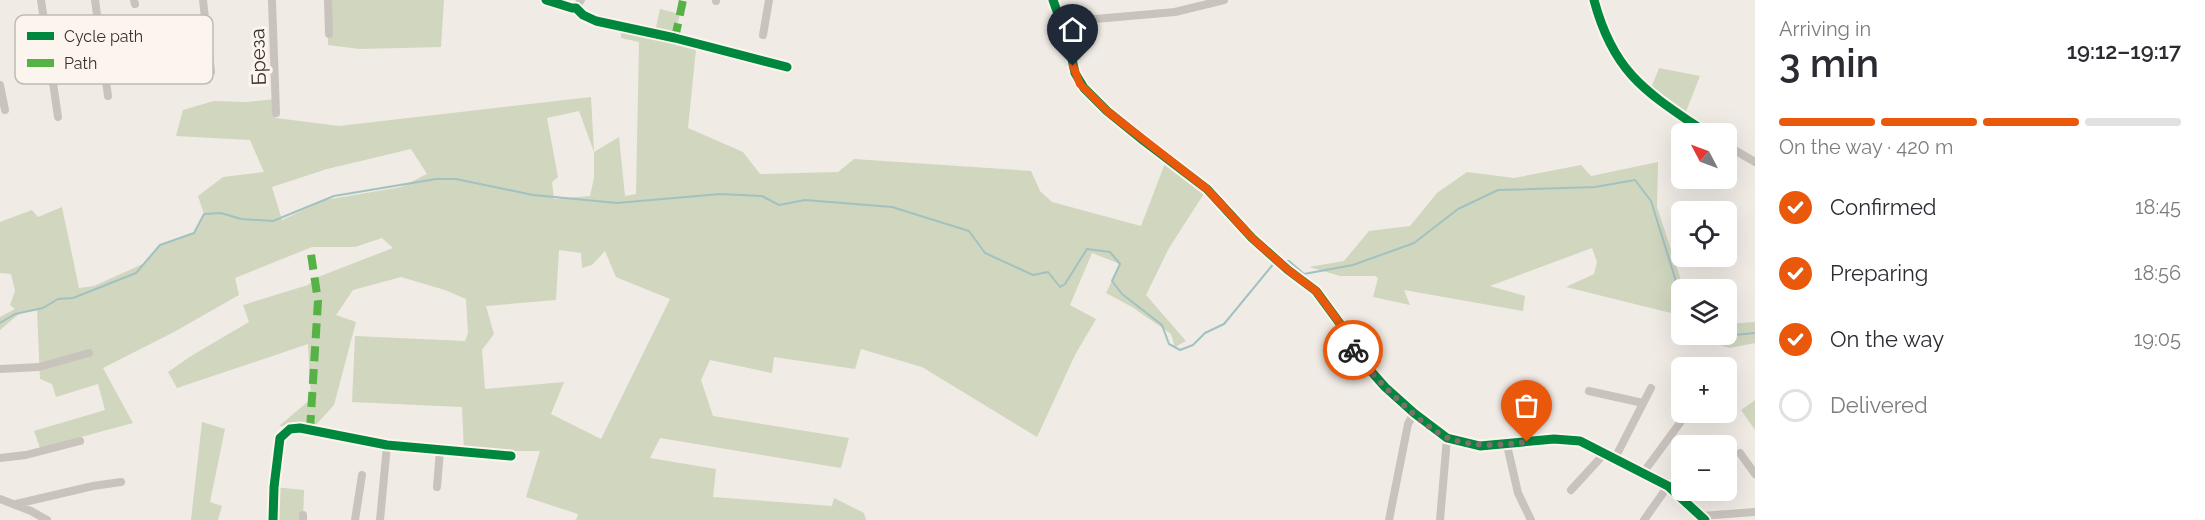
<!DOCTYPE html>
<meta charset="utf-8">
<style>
:root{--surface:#fff;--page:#f7f7f7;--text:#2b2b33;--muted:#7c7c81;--line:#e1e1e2;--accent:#ea580c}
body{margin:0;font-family:Raleway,sans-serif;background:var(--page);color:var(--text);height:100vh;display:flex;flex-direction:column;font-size:22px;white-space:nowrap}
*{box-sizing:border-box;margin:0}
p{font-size:20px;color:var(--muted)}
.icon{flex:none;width:33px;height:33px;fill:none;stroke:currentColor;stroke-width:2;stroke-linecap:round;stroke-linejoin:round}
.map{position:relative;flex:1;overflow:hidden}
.panel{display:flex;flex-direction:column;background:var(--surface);width:450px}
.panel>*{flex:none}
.needle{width:39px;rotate:311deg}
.buttons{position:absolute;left:1671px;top:123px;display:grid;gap:12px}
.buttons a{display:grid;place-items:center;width:66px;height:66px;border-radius:9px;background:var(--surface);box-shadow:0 6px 24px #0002;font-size:30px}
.pin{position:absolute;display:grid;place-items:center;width:51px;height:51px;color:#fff;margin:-62px -26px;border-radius:50% 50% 50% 0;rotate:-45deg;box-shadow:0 0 6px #0007}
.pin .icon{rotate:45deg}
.courier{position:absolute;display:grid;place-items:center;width:60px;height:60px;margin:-30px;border:4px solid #ea580c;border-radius:50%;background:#fff;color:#222;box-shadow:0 2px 8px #0007}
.headline em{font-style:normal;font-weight:600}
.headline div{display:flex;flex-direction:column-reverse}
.headline{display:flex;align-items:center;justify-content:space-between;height:102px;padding:0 24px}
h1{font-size:39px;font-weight:600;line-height:45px}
.bar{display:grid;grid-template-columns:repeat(4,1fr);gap:9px 6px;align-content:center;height:72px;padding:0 24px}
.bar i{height:8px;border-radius:4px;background:var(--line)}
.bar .current{background:var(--accent)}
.bar p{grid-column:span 4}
ol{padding:0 24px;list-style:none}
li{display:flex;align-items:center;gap:18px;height:66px}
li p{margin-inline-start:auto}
li .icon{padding:6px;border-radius:50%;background:var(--accent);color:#fff;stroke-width:4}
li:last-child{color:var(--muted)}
li i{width:33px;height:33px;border:3px solid var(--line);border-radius:50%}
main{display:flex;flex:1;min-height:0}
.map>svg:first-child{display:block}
.green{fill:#d1d6bf;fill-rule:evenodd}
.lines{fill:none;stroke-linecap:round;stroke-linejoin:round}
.stream{stroke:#a1c2c1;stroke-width:2}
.minor{stroke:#c9c3be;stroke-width:8}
.quiet{stroke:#57b246;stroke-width:8;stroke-dasharray:15 8;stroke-linecap:butt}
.cycleway-casing{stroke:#fbf5ee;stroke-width:13}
.cycleway{stroke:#00873e;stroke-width:9}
.done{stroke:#7a716c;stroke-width:6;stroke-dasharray:0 10.8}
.route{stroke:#ea580c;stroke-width:8}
.labels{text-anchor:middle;stroke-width:6;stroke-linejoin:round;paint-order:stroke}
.street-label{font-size:20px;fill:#3b302b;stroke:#fbf5ee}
.key{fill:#fbf5ee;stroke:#c1bab4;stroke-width:1.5}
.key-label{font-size:16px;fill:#3b302b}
</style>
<main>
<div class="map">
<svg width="1755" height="520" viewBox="0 0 1755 520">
<rect width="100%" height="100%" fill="#f0ebe5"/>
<path class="green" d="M328,0H444L441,47L360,49L328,45Z
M660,9L680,14L673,41L696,49L688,128L743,152L760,174L838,172L854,159L1031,171L1040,191L1052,202L1141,226L1167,158L1207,189L1169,248L1146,295L1186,341L1175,347L1171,334L1132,307L1106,293L1120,264L1092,253L1070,305L1096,319L1075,355L1037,437L922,367L861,349L855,369L774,357L772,373L710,360L701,380L713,416L849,438L841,468L660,438L650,458L716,469L713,497L832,506L834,498L864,513L866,520H576L578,514L526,497L540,451H464L462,407L352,402L355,336L465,341L468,333L466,299L445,290L401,277L353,290L336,315L356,322L334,405L314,427L279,426L311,399L308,344L177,388L168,372L191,356L249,322L243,305L308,285L318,277L393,248L382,238L355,247H312L235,278L239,295L174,332L103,368L133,423L40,448L34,431L105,410L98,384L56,397L52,384L40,379L37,310L20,313L0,330V317L15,309L10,305L15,291L11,274L0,273V222L32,210L38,217L62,207L79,288L94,286L145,263L160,245L194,233L204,214L198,196L223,177L264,172L250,140L176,136L183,110L214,101L247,102L276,99V118L339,126L591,97L594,152L619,137L625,196L636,194L639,42L621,38V24L656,28ZM579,111L594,152V178L590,196L554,199L552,182L558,177L547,118ZM411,149L427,174L401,187L325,200L282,220L272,187L327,169ZM559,250L581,253L582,268L592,265L605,251L616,277L670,299L601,439L551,414L564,382L485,389L482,350L494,334L486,306L556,300Z
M1659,68L1700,76L1685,114L1651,88Z
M1658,162L1657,207L1684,289L1682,290L1681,325L1675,314L1566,287L1594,274L1597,262L1592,248L1490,286L1525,296L1523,311L1404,290L1410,305L1373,297L1378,278L1375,276H1340L1309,267L1344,261L1369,231L1410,226L1437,193L1467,172L1514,178L1581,165L1591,176Z
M1755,322V343L1730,348L1704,340L1696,335L1726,334L1727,324Z
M1755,400V430L1741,410Z
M202,422L225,429L210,502L222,506L218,520H191Z
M274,487L304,490L303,520H273Z"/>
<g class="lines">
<path class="stream" d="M1284,261H1289L1304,274L1353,265L1414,243L1458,209L1498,190L1595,187L1635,180L1651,201L1675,278L1677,304L1682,311
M0,323L15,314L43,308L58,299L73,298L136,273L160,245L194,233L204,214L221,213L241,219L273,221L334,196L436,179H456L533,195L617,203L720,194L762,196L779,205L805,200L892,207L969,231L985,253L1033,275L1048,272L1060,287L1065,284L1087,249L1110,252L1120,264L1112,281L1122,294L1162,325L1169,344L1180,350L1193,345L1205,333L1224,324L1275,262
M1701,334L1705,338L1755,333"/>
<path class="minor" d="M41,0L58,117
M95,0L108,96
M134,0L135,4
M203,0L211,72
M272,0L276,113
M328,0L329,34
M546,0L572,8H576L583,15L596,21L675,38L787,67
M1053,0L1069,45L1075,73L1084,88L1107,111L1144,141L1207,189L1252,238L1288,270L1316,291L1341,325L1354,352L1385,387L1414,413L1447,438L1480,446L1554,439L1580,441L1668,486L1705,520
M1594,0C1614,75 1648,93 1708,134
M716,1V0
M576,8L581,0
M1061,22L1175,12L1224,0
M763,35L769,0
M0,85L5,110
M1726,145L1755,162
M0,369L39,367L89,353
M1589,391L1643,403
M1507,445L1518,493L1531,520
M1740,453L1755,474
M0,458L26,455L80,441
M1615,458L1651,388
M1643,473L1688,412
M437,487L440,450
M1571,490L1604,454
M0,499L31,511L47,520
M16,504L93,486L121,482
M1701,516L1755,512
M273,520L274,487L280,438L290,429L300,428L387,445L511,456
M303,520V515
M355,520L362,475
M380,520L387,445
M1389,520L1408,424L1414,413
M1440,520L1447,438
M1644,520L1668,486"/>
<path class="quiet" d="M675,38L683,0
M310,430L318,301L311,254"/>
<defs>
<path id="cycleway" d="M546,0L572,8H576L583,15L596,21L675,38L787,67
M1053,0L1069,45L1075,73L1084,88L1107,111L1144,141L1207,189L1252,238L1288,270L1316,291L1341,325L1354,352L1385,387L1414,413L1447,438L1480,446L1554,439L1580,441L1668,486L1705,520
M1594,0C1614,75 1648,93 1708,134
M273,520L274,487L280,438L290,429L300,428L387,445L511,456"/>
</defs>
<use href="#cycleway" class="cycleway-casing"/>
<use href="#cycleway" class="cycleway"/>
</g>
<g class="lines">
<path class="done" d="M1353,350C1368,372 1424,429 1448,438C1474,448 1500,445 1527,442"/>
<path class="route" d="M1073,66L1080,84L1107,111L1207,189L1252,238L1288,270L1316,291L1341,325L1353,350"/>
</g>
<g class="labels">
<g class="street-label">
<text transform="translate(258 57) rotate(-92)" y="7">Бреза</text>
</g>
</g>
<rect x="15" y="15" width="198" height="69" rx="9" class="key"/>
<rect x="27" y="32" width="27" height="8" fill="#00873e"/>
<rect x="27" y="59" width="27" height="8" fill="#57b246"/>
<g class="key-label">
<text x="64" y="42">Cycle path</text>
<text x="64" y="69">Path</text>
</g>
</svg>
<div class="buttons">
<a><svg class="needle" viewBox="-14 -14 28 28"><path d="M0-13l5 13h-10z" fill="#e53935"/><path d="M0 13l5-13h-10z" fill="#7c7c81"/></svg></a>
<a><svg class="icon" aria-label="locate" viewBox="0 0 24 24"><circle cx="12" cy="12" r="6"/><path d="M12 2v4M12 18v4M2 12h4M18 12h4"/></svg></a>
<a><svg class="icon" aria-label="layers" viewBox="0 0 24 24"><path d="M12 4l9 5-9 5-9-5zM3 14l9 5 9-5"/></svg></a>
<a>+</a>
<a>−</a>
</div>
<div class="pin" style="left:1527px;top:442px;background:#ea580c"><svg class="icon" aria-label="bag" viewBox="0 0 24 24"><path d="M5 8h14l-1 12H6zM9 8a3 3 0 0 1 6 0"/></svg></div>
<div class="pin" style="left:1073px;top:66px;background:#1f2937"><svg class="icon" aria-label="home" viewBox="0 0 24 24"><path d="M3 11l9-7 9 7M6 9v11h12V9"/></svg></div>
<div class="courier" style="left:1353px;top:350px"><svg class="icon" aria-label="bike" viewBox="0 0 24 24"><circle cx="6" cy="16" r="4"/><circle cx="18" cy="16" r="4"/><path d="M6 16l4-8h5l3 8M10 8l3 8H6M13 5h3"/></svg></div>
</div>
<section class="panel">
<div class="headline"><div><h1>3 min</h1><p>Arriving in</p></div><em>19:12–19:17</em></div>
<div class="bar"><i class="current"></i><i class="current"></i><i class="current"></i><i></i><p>On the way · 420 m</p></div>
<ol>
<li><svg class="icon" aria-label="check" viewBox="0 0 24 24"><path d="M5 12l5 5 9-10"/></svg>Confirmed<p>18:45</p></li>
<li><svg class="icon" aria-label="check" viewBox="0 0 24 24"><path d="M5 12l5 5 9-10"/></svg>Preparing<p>18:56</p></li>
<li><svg class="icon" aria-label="check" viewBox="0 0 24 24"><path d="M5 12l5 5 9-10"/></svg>On the way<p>19:05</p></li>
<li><i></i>Delivered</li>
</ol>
</section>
</main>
